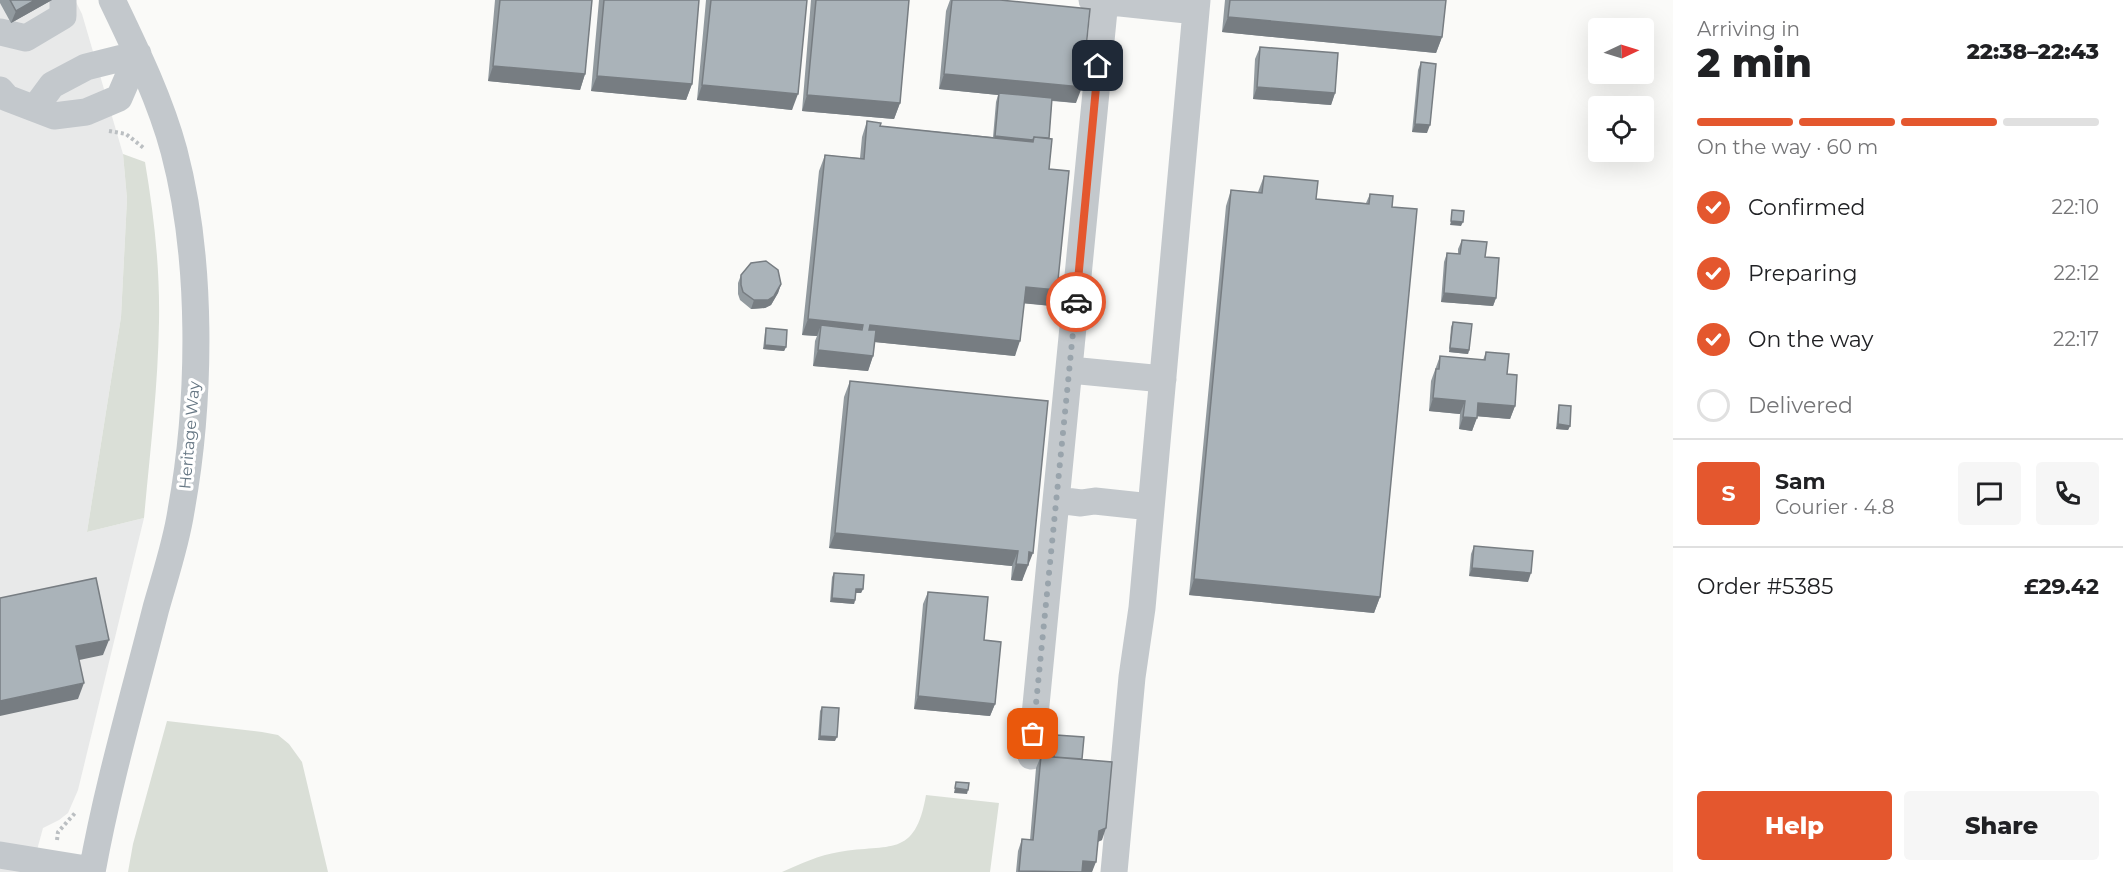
<!DOCTYPE html>
<meta charset="utf-8">
<style>
:root{--surface:#fff;--page:#f6f6f6;--text:#202124;--muted:#757577;--line:#e0e0e0;--accent:#e4572e}
body{margin:0;font-family:Montserrat,sans-serif;background:var(--page);color:var(--text);height:100vh;display:flex;flex-direction:column;font-size:22px;white-space:nowrap}
*{box-sizing:border-box;margin:0}
p{font-size:20px;color:var(--muted)}
.icon{flex:none;width:33px;height:33px;fill:none;stroke:currentColor;stroke-width:2;stroke-linecap:round;stroke-linejoin:round}
.map{position:relative;flex:1;overflow:hidden}
.details{display:flex;flex-direction:column;background:var(--surface);width:450px}
.details>*{flex:none}
.needle{width:39px;rotate:86deg}
.fabs{position:absolute;left:1588px;top:18px;display:grid;gap:12px}
.fabs a{display:grid;place-items:center;width:66px;height:66px;border-radius:6px;background:var(--surface);box-shadow:0 6px 24px #0002;font-size:30px}
.pin{position:absolute;display:grid;place-items:center;width:51px;height:51px;color:#fff;margin:-26px;border-radius:12px;box-shadow:0 3px 9px #0006}
.courier{position:absolute;display:grid;place-items:center;width:60px;height:60px;margin:-30px;border:4px solid #e4572e;border-radius:50%;background:#fff;color:#222;box-shadow:0 2px 8px #0007}
.overview em{font-style:normal;font-weight:800}
.overview div{display:flex;flex-direction:column-reverse}
.overview{display:flex;align-items:center;justify-content:space-between;height:102px;padding:0 24px}
h1{font-size:39px;font-weight:800;line-height:45px}
.bar{display:grid;grid-template-columns:repeat(4,1fr);gap:9px 6px;align-content:center;height:72px;padding:0 24px}
.bar i{height:8px;border-radius:4px;background:var(--line)}
.bar .current{background:var(--accent)}
.bar p{grid-column:span 4}
.line{display:flex;align-items:center;gap:15px;padding:0 24px;border-top:2px solid var(--line)}
.line div{flex:1}
.round{display:grid;place-items:center;flex:none;width:63px;height:63px;border-radius:6px;background:var(--page)}
ol{padding:0 24px;list-style:none}
li{display:flex;align-items:center;gap:18px;height:66px}
li p{margin-inline-start:auto}
li .icon{padding:6px;border-radius:50%;background:var(--accent);color:#fff;stroke-width:4}
li:last-child{color:var(--muted)}
li i{width:33px;height:33px;border:3px solid var(--line);border-radius:50%}
.primary-button{display:flex;gap:12px;margin-top:auto;padding:12px 24px}
.primary-button a{flex:1;height:69px;border-radius:6px;background:var(--accent);color:#fff;font-size:24px;font-weight:800;line-height:69px;text-align:center}
.primary-button a+a{background:var(--page);color:var(--text)}
main{display:flex;flex:1;min-height:0}
.map>svg:first-child{display:block}
.built{fill:#e8e9e9}
.green{fill:#dadfd7}
.lines{fill:none;stroke-linecap:round;stroke-linejoin:round}
.path{stroke:#bbbfc2;stroke-width:4;stroke-dasharray:3 3;stroke-linecap:butt}
.minor{stroke:#c3c8cc;stroke-width:27}
.wall{fill:#929a9f}
.shaded-wall{fill:#777d82}
.building{fill:#aab3b9;stroke:#777d82;stroke-width:1.5}
.done{stroke:#99a4ac;stroke-width:6;stroke-dasharray:0 10.8}
.route{stroke:#e4572e;stroke-width:8}
.labels{text-anchor:middle;stroke-width:6;stroke-linejoin:round;paint-order:stroke}
.street-label{font-size:16px;fill:#657683;stroke:#fff}
</style>
<main>
<div class="map">
<svg width="1673" height="872" viewBox="0 0 1673 872">
<rect width="100%" height="100%" fill="#fafaf8"/>
<path class="built" d="M0,0H75L82,14L123,154L127,199L121,317L87,532L144,518L78,790L68,813L59,820L43,828L31,872H0Z"/>
<path class="green" d="M123,154L145,162C154,215 160,268 159,322C158,387 150,453 144,518L87,532L121,317L127,199Z
M167,721L262,732L278,735L289,744L302,762L328,872H128L133,844Z
M926,795L999,803L990,872H782C800,864 819,855 839,852C890,843 915,859 926,795Z"/>
<g class="lines">
<path class="path" d="M109,131L126,134L145,149
M57,840L58,832L76,812"/>
<path class="minor" d="M1092,0L1196,11
M0,32L26,38L63,16V0
M0,90L7,98L54,116L86,112L119,98L138,54
M35,108L52,85L86,67L138,54
M1070,370L1163,379
M1057,500L1081,503L1095,501L1151,507
M1031,756L1105,0
M0,855L92,870
M92,872C108,783 134,695 156,608C165,576 176,544 181,511C201,400 203,261 174,151C160,99 135,48 112,0
M1114,872L1132,677L1142,608L1197,0"/>
</g>
<path class="wall" d="M0,0H52L11,23L0,3Z
M495,0H592L585,74L580,90L488,81Z
M599,0H699L692,84L686,100L591,91Z
M706,0H807L792,110L697,100Z
M811,0H909L900,103L894,119L802,111Z
M950,0H1000L1076,103L1052,101L1049,138L1052,306L1024,303L1015,356L875,342L873,356L868,371L813,366L815,341L817,336L802,335L819,171L825,155L860,158L862,137L867,121L880,126L993,137L996,102L998,95L939,89L946,11Z
M1225,0H1446L1442,37L1436,53L1222,32Z
M1260,47L1335,93L1331,105L1253,99L1255,59Z
M1421,62L1427,133L1412,132L1418,70Z
M1264,176L1316,199L1366,203L1370,194L1380,597L1374,613L1189,595L1226,206L1231,190L1258,192Z
M1462,240L1485,257L1496,298L1493,306L1441,302L1444,262L1447,253L1458,254V249Z
M741,275L781,284L778,293L771,305L765,308L751,309L740,300L738,294V283Z
M1453,322L1469,350L1468,354L1449,352L1451,327Z
M766,328L786,347L784,351L763,349L765,332Z
M1486,352L1507,374L1515,406L1510,419L1477,416L1472,431L1459,429L1460,414L1429,411L1431,381L1440,356L1483,360Z
M850,381L1048,401L1027,568H1026L1022,581L1011,580L1012,566L829,548L844,397Z
M1559,405L1570,426L1568,430L1556,429L1558,409Z
M1474,546L1528,582L1469,576L1471,554Z
M834,573L863,589L861,593H856L855,600L854,604L830,602L832,577Z
M928,592L984,640L995,704L990,716L914,709L923,604Z
M822,707L835,741L818,740L820,711Z
M1056,735L1082,759L1102,840L1098,842L1092,872H1016L1018,851L1022,839L1030,840L1036,768L1041,756L1053,757L1054,739Z"/>
<path class="shaded-wall" d="M35,0H52L11,23L16,11Z
M1228,17L1442,37L1436,53L1222,32Z
M493,66L585,74L580,90L488,81Z
M944,74L1082,87L1076,103L939,89Z
M597,76L692,84L686,100L591,91Z
M702,85L798,94L792,110L697,100Z
M1257,87L1335,93L1331,105L1253,99Z
M807,95L900,103L894,119L802,111Z
M1415,124L1430,125L1427,133L1412,132Z
M995,136L1033,140L1030,148L992,145Z
M1451,221L1463,222L1461,226L1450,225Z
M781,284L778,293L771,305L765,308L751,309L754,300Z
M1026,287L1057,290L1052,306L1020,303Z
M1444,293L1496,298L1493,306L1441,302Z
M808,319L863,325L857,341L821,325L817,336L802,335Z
M870,325L1020,341L1015,356L864,341Z
M765,345L786,347L784,351L763,349Z
M1450,348L1469,350L1468,354L1449,352Z
M818,350L873,356L868,371L813,366Z
M1433,398L1465,401L1460,414L1429,411Z
M1478,403L1515,406L1510,419L1474,416Z
M1463,417L1477,418L1472,431L1459,429Z
M1558,424L1570,426L1568,430L1556,429Z
M835,533L1018,551L1012,566L829,548Z
M1029,552L1033,553L1022,581L1011,580L1016,564Z
M1472,568L1531,573L1528,582L1469,576Z
M1194,579L1380,597L1374,613L1189,595Z
M856,589H863L861,593H854Z
M832,598L855,600L854,604L830,602Z
M109,640L103,655L70,662L76,646Z
M84,683L78,699L0,716V701Z
M918,696L995,704L990,716L914,709Z
M820,736L837,737L835,741L818,740Z
M955,788L968,790L967,794L954,793Z
M1106,828L1102,840L1094,843L1099,831Z
M1083,861L1096,862L1092,872H1079Z"/>
<path class="building" d="M10,0H35L16,11Z
M500,0H592L585,74L493,66Z
M604,0H699L692,84L597,76Z
M711,0H807L798,94L702,85Z
M816,0H909L900,103L807,95Z
M952,0H1000L1090,9L1082,87L944,74Z
M1230,0H1446L1442,37L1228,17Z
M1260,47L1338,53L1335,93L1257,87Z
M1421,62L1436,64L1430,125L1415,124Z
M999,93L1052,98L1049,138L1034,137L1033,140L995,136Z
M867,121L881,123L880,126L1033,142L1034,137L1052,139L1049,169L1069,171L1057,290L1026,287L1020,341L870,325L869,330H876L873,356L818,350L821,325L862,330L863,325L808,319L825,155L864,159Z
M1264,176L1318,181L1316,199L1369,204L1370,194L1393,196L1392,207L1417,209L1380,597L1194,579L1231,190L1262,193Z
M1452,210L1464,211L1463,222L1451,221Z
M1462,240L1487,242L1485,257L1499,258L1496,298L1444,293L1447,253L1460,254Z
M766,261L778,270L781,284L774,296L768,300H754L743,292L741,285V275L751,263Z
M1453,322L1472,324L1469,350L1450,348Z
M766,328L787,330L786,347L765,345Z
M1486,352L1509,354L1507,374L1517,375L1515,406L1478,403L1477,418L1463,417L1465,401L1433,398L1436,369H1439L1440,356L1485,360Z
M850,381L1048,401L1033,553L1029,552L1028,565L1016,564L1018,551L835,533Z
M1559,405L1571,406L1570,426L1558,424Z
M1474,546L1533,551L1531,573L1472,568Z
M834,573L864,575L863,589H856L855,600L832,598Z
M96,578L109,640L76,646L84,683L0,701V598Z
M928,592L988,597L984,640L1001,642L995,704L918,696Z
M822,707L839,708L837,737L820,736Z
M1056,735L1084,737L1082,759L1054,757Z
M1041,756L1112,762L1106,828L1099,831L1096,862L1083,861L1082,872L1019,871L1022,839L1033,840Z
M956,782L969,783L968,790L955,788Z"/>
<g class="lines">
<path class="done" d="M1033,734L1076,302"/>
<path class="route" d="M1076,302L1098,66"/>
</g>
<g class="labels">
<g class="street-label">
<text transform="translate(189 435) rotate(-85)" y="6">Heritage Way</text>
</g>
</g>
</svg>
<div class="fabs">
<a><svg class="needle" viewBox="-14 -14 28 28"><path d="M0-13l5 13h-10z" fill="#e53935"/><path d="M0 13l5-13h-10z" fill="#757577"/></svg></a>
<a><svg class="icon" aria-label="locate" viewBox="0 0 24 24"><circle cx="12" cy="12" r="6"/><path d="M12 2v4M12 18v4M2 12h4M18 12h4"/></svg></a>
</div>
<div class="pin" style="left:1033px;top:734px;background:#ea580c"><svg class="icon" aria-label="bag" viewBox="0 0 24 24"><path d="M5 8h14l-1 12H6zM9 8a3 3 0 0 1 6 0"/></svg></div>
<div class="pin" style="left:1098px;top:66px;background:#1f2937"><svg class="icon" aria-label="home" viewBox="0 0 24 24"><path d="M3 11l9-7 9 7M6 9v11h12V9"/></svg></div>
<div class="courier" style="left:1076px;top:302px"><svg class="icon" aria-label="car" viewBox="0 0 24 24"><path d="M5 17H2v-5l4-1 3-4h7l3 4 3 1v5h-3M9 17h6M6 11h13"/><circle cx="7" cy="17" r="2"/><circle cx="17" cy="17" r="2"/></svg></div>
</div>
<section class="details">
<div class="overview"><div><h1>2 min</h1><p>Arriving in</p></div><em>22:38–22:43</em></div>
<div class="bar"><i class="current"></i><i class="current"></i><i class="current"></i><i></i><p>On the way · 60 m</p></div>
<ol>
<li><svg class="icon" aria-label="check" viewBox="0 0 24 24"><path d="M5 12l5 5 9-10"/></svg>Confirmed<p>22:10</p></li>
<li><svg class="icon" aria-label="check" viewBox="0 0 24 24"><path d="M5 12l5 5 9-10"/></svg>Preparing<p>22:12</p></li>
<li><svg class="icon" aria-label="check" viewBox="0 0 24 24"><path d="M5 12l5 5 9-10"/></svg>On the way<p>22:17</p></li>
<li><i></i>Delivered</li>
</ol>
<div class="line" style="height:108px"><b class="round" style="background:var(--accent);color:#fff">S</b><div><b>Sam</b><p>Courier · 4.8</p></div><a class="round"><svg class="icon" aria-label="chat" viewBox="0 0 24 24"><path d="M4 5h16v11H9l-5 4z"/></svg></a><a class="round"><svg class="icon" aria-label="phone" viewBox="0 0 24 24"><path d="M5 4h4l2 5-3 2q2 4 5 5l2-3 5 2v4C11 20 4 13 5 4z"/></svg></a></div>
<div class="line" style="height:78px"><div>Order #5385</div><b>£29.42</b></div>
<div class="primary-button"><a>Help</a><a>Share</a></div>
</section>
</main>
